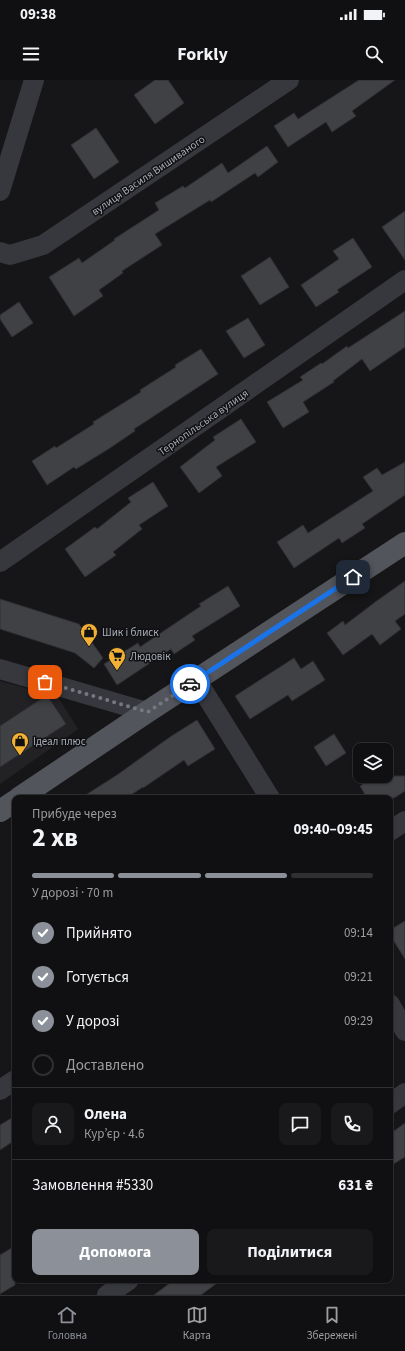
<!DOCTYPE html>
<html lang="uk">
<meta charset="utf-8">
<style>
:root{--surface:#101012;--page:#19191b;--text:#f1f3f6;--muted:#9c9d9f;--line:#303032;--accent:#8c9099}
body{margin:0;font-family:"Source Sans 3",sans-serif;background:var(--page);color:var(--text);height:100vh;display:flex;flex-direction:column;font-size:15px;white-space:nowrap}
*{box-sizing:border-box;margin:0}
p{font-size:13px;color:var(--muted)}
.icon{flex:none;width:22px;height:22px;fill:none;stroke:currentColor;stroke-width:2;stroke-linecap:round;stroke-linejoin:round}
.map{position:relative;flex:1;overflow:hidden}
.drawer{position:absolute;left:12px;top:715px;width:381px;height:488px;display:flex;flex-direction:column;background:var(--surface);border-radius:8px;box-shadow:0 1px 3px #0004,0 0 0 1px var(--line)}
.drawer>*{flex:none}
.tools{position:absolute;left:353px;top:663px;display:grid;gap:8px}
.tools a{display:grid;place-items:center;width:40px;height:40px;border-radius:8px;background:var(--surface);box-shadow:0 1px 3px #0004,0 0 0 1px var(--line);font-size:20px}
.pin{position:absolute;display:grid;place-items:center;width:34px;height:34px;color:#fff;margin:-17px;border-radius:8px;box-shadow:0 2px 6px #0006}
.courier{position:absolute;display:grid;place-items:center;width:40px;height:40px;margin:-20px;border:3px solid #1a73e8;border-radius:50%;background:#fff;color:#222;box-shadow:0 1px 5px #0007}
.summary em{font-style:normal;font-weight:700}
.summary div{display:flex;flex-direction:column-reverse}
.summary{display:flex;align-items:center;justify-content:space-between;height:68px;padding:0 20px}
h1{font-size:26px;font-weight:700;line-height:30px}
.bar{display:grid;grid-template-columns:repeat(4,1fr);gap:6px 4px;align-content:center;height:48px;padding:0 20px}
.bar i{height:5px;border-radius:3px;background:var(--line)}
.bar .on{background:var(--accent)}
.bar p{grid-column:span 4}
.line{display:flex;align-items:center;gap:10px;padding:0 20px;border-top:1px solid var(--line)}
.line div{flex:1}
.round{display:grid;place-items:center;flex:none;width:42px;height:42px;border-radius:8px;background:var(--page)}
ol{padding:0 20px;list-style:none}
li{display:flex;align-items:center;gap:12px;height:44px}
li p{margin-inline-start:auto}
li .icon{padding:4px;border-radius:50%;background:var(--accent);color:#fff;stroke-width:4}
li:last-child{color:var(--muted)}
li i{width:22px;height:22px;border:2px solid var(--line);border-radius:50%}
.primary-button{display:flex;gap:8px;margin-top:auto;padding:8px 20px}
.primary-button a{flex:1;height:46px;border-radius:8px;background:var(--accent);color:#fff;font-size:16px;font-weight:700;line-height:46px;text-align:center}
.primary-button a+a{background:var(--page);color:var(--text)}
.status{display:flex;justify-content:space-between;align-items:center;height:28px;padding:0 20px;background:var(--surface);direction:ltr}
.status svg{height:11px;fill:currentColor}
header{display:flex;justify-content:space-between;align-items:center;height:52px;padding:0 20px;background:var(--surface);font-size:18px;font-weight:700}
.menu{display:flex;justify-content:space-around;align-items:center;height:56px;border-top:1px solid var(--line);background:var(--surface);font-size:11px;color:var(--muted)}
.menu a{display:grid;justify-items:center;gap:2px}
.menu .on{color:var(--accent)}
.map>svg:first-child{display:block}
.built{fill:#222225}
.building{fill:#404145;stroke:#303034}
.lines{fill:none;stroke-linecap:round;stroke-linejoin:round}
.minor{stroke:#37383d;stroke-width:20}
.major{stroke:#53555c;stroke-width:22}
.done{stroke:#757880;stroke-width:4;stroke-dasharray:0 7.2}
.route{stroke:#1a73e8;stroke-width:5}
.labels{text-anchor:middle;stroke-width:3;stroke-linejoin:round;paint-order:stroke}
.street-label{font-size:11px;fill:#a8adb8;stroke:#111113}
.poi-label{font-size:11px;fill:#a8adb8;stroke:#111113;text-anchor:start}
</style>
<div class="status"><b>09:38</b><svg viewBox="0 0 49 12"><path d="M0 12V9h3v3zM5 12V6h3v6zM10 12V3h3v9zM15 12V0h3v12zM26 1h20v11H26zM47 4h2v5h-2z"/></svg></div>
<header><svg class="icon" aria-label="menu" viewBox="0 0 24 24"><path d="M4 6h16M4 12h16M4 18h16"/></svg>Forkly<svg class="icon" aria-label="search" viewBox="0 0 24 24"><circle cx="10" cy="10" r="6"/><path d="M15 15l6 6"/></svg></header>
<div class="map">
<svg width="405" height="1215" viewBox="0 0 405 1215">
<rect width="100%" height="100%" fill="#161618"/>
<path class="built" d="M0,601L58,617L78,649L0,704Z"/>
<path class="building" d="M155,0H168L184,23L155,44L134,15Z
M359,0H395L352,31L356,36L332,52L326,42L288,67L274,46L294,33L298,39Z
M96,48L119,82L94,99L71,65Z
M267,66L278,82L258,97L255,93L211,122L210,120L155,154L162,165L122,191L123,193L99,210L103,216L74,236L49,197L79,178L82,183L115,160L114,159L159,130L155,123L183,106L185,108L222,83L228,93Z
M405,131V180L382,147Z
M353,158L372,187L337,210L339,212L316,227L301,205L339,179L333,171Z
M270,177L289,207L260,225L241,196Z
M19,222L33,243L12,257L0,239V235Z
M405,231V267L370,291L362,279L333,301L334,302L303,322L309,332L283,348L267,322L303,300L300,297L321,283L322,284L347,266L348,268Z
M248,238L265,265L244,278L226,251Z
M201,269L218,294L134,349L135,351L110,368L76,389L74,387L47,405L32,381L55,366L56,368L94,344L93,342L141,312L140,310L176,287L175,285Z
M241,339L256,362L216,387L222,396L199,413L180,387L215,360L213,357Z
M405,382V415L362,444L365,448L342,463L339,458L294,488L277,462L303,445L308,453L373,411L363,397L377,388L382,395Z
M153,402L168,426L139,445L142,449L113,472L116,475L85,497L65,469L95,447L97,449L131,422L128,418Z
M405,501V534L395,541L401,549L380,565L372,554L343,575L327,553L343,541L345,545L378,520Z
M228,506L240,526L192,556L195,560L174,574L171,569L117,605L104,584L138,563L140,567L201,526L199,524Z
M0,519L79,544L103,578L94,588L75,573L0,549Z
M294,578L301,589L313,581L325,600L292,621L288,615L250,639L235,616Z
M47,615L66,644L0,687V646Z
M197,640L215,669L188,686L184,680L143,708V707L126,718H81L117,695L170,657Z
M334,654L346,673L326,686L314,667Z
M375,696H405V711L394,718H367L360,706Z
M405,841V879L390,855V850Z
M15,1036V1060L0,1070V1045Z
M405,1043V1077L390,1086V1054Z
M15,1166V1205L0,1214V1175Z
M174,1200H221L201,1215H154Z"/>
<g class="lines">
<path class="minor" d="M0,111L34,0
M0,172L10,175L43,165L289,0
M0,482L405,200
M0,589L147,632
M197,599L204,612L270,718
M390,751L405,741
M390,924L405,951
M0,1010L15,1000
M390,1024L405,1013
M107,1215L129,1200"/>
<path class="major" d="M19,718L147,632L405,463
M0,731L15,721"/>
</g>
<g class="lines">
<path class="done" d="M45,602L148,632L190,604"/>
<path class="route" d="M190,604L353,497"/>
</g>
<defs>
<symbol id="shop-pin" viewBox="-11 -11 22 30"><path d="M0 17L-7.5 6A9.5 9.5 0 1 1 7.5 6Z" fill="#f2b134" stroke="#111113"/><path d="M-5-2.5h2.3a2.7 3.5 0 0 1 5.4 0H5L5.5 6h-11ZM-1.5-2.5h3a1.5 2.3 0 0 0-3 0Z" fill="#111"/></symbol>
<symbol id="supermarket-pin" viewBox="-11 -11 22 30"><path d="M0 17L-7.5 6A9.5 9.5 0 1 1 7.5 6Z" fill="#f2b134" stroke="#111113"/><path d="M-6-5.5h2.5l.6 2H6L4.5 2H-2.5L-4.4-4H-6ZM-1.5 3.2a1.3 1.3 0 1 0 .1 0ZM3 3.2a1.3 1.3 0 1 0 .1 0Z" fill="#111"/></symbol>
</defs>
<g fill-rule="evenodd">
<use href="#shop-pin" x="79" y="542" width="20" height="27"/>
<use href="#supermarket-pin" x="107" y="566" width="20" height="27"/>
<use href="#shop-pin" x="10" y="651" width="20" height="27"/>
</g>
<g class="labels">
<g class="street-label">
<text transform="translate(148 95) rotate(-34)" y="4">вулиця Василя Вишиваного</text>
<text transform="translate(203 342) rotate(-35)" y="4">Тернопільська вулиця</text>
</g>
<g class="poi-label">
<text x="102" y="556">Шик і блиск</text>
<text x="130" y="580">Людовік</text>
<text x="33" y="665">Ідеал плюс</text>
</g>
</g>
</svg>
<div class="tools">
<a><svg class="icon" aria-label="layers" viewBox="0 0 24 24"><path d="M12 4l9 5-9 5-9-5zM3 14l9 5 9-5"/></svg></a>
</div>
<div class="pin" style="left:45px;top:602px;background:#ea580c"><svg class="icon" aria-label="bag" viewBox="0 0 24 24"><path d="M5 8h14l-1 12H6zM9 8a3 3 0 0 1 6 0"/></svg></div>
<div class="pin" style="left:353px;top:497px;background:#1f2937"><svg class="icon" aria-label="home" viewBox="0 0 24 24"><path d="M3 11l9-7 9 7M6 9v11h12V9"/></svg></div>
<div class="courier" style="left:190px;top:604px"><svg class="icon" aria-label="car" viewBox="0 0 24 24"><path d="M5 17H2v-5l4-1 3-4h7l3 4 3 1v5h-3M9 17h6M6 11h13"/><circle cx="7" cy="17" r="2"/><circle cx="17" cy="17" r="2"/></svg></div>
<section class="drawer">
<div class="summary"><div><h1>2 хв</h1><p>Прибуде через</p></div><em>09:40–09:45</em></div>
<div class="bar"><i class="on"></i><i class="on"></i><i class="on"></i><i></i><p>У дорозі · 70 m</p></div>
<ol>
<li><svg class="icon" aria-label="check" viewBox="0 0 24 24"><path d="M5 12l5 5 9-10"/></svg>Прийнято<p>09:14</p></li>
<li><svg class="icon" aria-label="check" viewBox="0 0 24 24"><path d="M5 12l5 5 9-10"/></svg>Готується<p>09:21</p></li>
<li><svg class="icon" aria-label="check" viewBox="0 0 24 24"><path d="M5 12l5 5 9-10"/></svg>У дорозі<p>09:29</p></li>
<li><i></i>Доставлено</li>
</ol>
<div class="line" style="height:72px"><a class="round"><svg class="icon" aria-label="person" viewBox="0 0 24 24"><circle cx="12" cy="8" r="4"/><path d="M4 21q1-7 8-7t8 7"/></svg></a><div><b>Олена</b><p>Кур’єр · 4.6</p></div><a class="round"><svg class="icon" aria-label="chat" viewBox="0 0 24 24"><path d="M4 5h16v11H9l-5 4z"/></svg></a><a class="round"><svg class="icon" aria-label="phone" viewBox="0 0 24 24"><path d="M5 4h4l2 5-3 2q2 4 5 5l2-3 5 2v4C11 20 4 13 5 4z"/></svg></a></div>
<div class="line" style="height:52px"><div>Замовлення #5330</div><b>631 ₴</b></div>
<div class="primary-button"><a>Допомога</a><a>Поділитися</a></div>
</section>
</div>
<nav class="menu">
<a class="on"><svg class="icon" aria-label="home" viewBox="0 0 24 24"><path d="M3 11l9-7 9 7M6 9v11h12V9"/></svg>Головна</a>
<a><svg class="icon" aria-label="map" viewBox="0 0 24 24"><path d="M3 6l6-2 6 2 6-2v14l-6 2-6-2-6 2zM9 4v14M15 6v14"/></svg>Карта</a>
<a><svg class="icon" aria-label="saved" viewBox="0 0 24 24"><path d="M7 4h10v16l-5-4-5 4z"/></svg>Збережені</a>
</nav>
